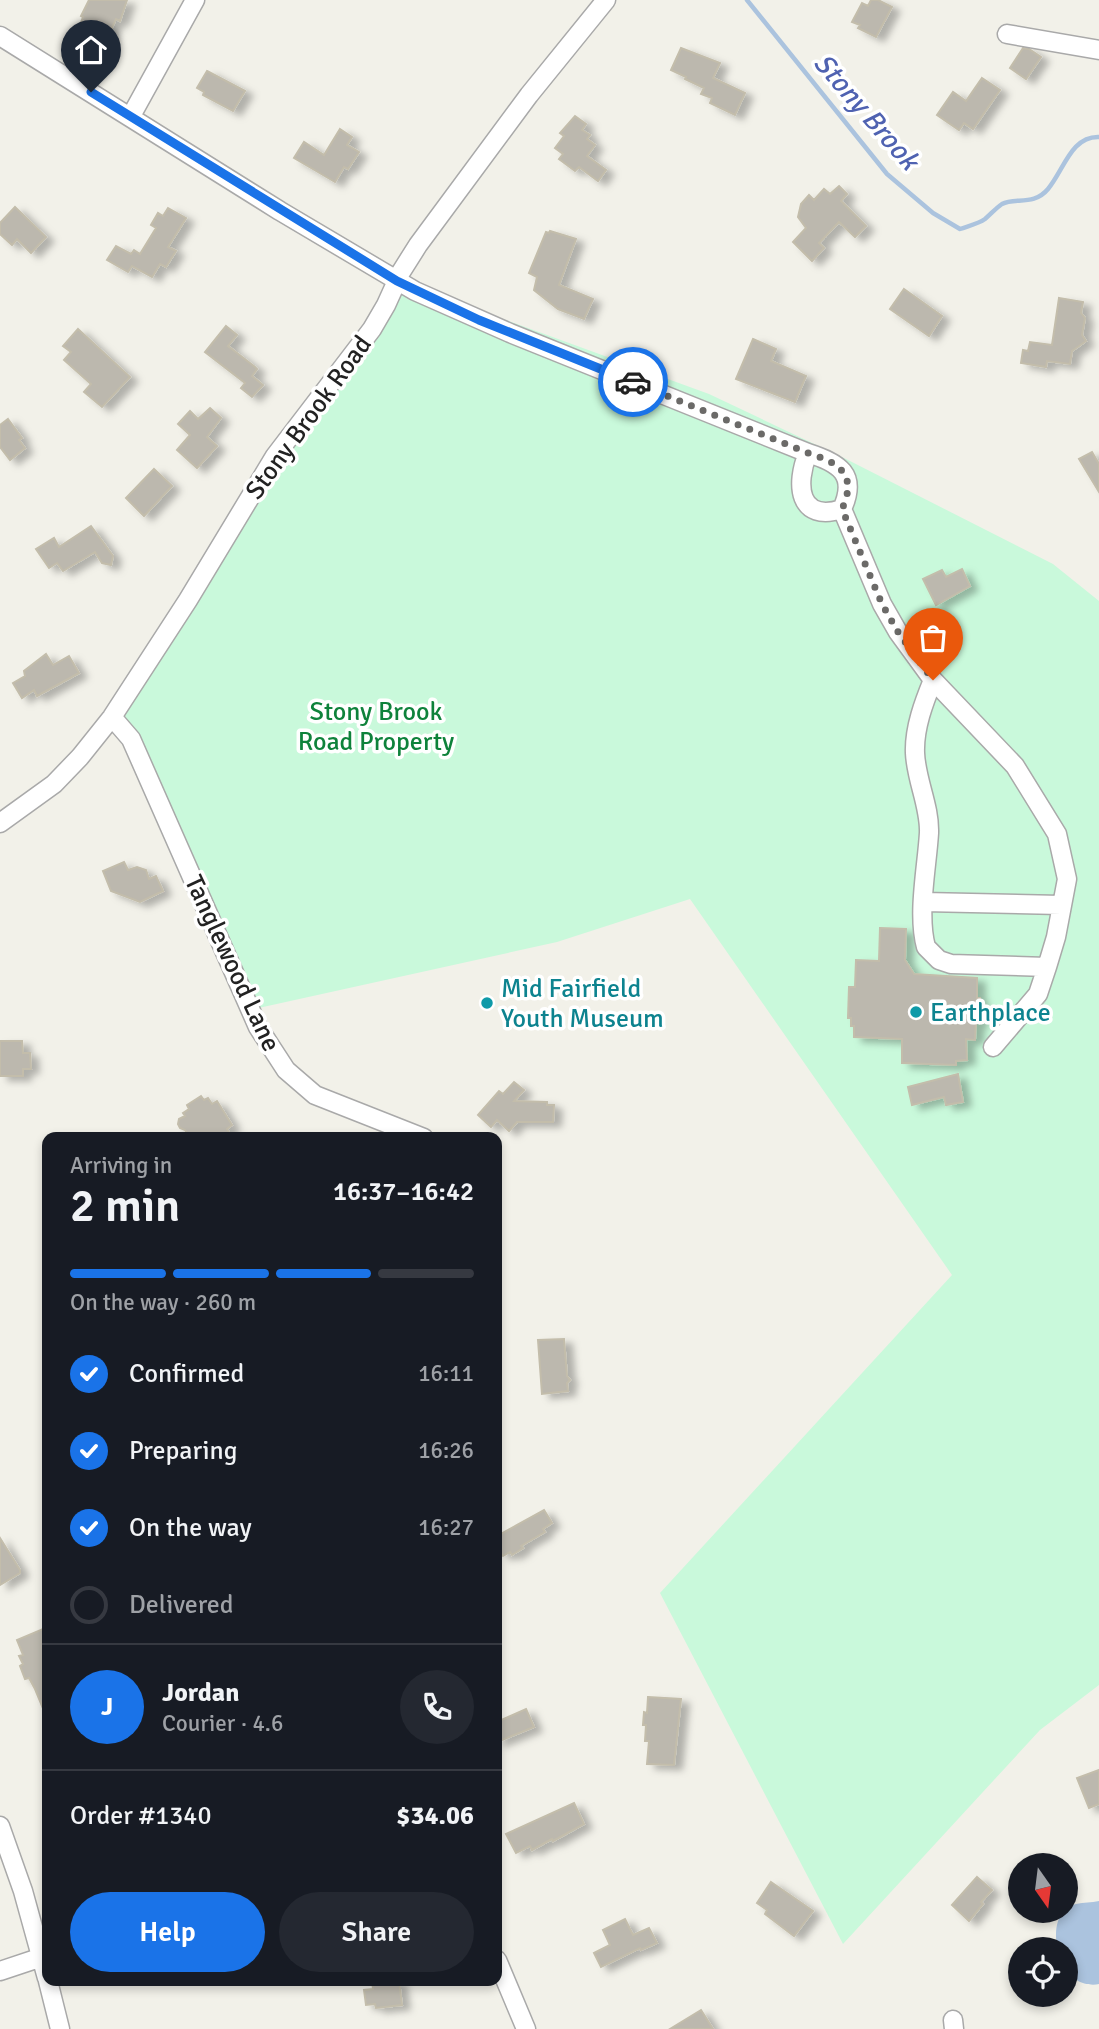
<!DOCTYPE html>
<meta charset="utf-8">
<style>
:root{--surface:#171b24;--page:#242831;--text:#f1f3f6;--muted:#9ea1a6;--line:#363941;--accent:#1a73e8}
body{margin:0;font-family:Signika,sans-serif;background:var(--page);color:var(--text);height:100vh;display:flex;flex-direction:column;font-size:26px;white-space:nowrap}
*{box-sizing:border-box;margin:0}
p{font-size:23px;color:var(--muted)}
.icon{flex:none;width:38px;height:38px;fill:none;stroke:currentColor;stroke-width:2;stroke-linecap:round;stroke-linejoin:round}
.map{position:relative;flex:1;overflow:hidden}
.drawer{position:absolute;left:42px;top:1132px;width:460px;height:854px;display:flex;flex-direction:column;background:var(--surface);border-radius:14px;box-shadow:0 4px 10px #0003}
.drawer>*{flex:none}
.needle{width:46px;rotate:166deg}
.tools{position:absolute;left:1008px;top:1853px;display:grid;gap:14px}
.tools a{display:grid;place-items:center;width:70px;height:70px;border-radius:50%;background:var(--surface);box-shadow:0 4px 10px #0003;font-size:35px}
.pin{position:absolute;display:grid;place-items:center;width:60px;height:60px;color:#fff;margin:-72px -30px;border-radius:50% 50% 50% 0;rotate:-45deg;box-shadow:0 0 7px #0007}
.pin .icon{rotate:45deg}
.courier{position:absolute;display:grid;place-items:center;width:70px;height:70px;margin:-35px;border:5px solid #1a73e8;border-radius:50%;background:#fff;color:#222;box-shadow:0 2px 9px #0007}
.summary em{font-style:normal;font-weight:600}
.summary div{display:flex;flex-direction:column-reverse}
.summary{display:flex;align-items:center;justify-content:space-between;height:119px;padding:0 28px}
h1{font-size:46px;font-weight:600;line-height:52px}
.bar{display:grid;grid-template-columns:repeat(4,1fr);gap:10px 7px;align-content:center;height:84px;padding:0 28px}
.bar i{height:9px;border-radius:5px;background:var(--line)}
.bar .on{background:var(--accent)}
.bar p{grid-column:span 4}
.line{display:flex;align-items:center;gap:18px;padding:0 28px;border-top:2px solid var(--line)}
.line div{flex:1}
.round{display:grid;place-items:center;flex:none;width:74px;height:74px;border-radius:37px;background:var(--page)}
ol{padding:0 28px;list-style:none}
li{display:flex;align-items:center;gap:21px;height:77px}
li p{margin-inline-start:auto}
li .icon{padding:7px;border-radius:50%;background:var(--accent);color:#fff;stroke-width:4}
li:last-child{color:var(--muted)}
li i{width:38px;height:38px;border:4px solid var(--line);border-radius:50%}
.button{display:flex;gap:14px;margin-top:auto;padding:14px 28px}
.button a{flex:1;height:80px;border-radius:42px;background:var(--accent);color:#fff;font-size:28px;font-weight:600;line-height:80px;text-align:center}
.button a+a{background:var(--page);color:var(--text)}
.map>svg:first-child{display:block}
.park{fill:#c9f9db}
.water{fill:#abc3de}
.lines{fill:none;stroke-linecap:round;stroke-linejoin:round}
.stream{stroke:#abc3de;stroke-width:4.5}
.building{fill:#bcb8ae;stroke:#c3bdab;stroke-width:2;filter:url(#shadow)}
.minor-casing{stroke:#a9a9a9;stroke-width:21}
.minor{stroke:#fff;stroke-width:18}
.done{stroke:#6b6a68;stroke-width:7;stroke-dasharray:0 12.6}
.route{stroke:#1a73e8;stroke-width:9}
.culture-dot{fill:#0f9aa8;stroke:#fff;stroke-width:2.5}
.labels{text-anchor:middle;stroke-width:7;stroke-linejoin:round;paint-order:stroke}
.street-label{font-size:26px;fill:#222;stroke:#fff}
.park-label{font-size:26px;fill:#0e823b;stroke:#fff}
.culture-label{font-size:26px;fill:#0d838f;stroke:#fff;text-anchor:start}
.water-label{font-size:28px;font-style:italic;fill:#4f62b1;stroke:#fff}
</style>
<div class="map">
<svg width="1099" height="2029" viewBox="0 0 1099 2029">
<defs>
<filter id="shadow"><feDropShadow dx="8" dy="4.5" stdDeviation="3.5" flood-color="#0004"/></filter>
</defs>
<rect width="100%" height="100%" fill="#f2f1e9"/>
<path class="park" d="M399,281L709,394L846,459L1053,564L1099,601V1685L1040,1730L843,1944L660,1593L952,1275L690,899L557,942L249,1010L117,713Z"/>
<path class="water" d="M1099,1901V1984C1087,1987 1069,1980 1066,1967C1064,1962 1066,1955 1066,1950L1058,1949C1053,1931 1057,1908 1076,1904C1084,1902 1091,1903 1099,1901Z"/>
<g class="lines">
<path class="stream" d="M747,0L887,174L933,213L960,229C968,226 978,224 985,219C991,214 996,208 1002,204C1015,197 1034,206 1048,189C1064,170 1071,136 1099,137"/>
</g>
<path class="building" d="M89,0H127L120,21L116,19L107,38L80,25L83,17L81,16Z
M871,0H878L892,7L876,37L858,28L860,25L852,22L862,3L868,6Z
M681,48L720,63L713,78L745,93L735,115L710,103L712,98L701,94L704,88L685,79L686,77L671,70Z
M1023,48L1029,49L1041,57L1026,79L1010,68Z
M207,71L245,91L233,111L203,95L204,92L197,88Z
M982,78L1000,90L973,129L964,123L959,130L937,115L953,92L966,101Z
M575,116L586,124L582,130L590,135L587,139L595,145L587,156L606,170L598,181L579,167L575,171L559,159L563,154L555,148L564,136L560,133Z
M340,129L352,137L347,145L359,152L348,169L344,167L335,182L294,158L304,142L324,155Z
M839,186L847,194L841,201L866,226L855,237L839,222L819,243L824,248L812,261L793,242L806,228L798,217L801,204L809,195L814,200L824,189L830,194Z
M15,207L46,237L31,253L17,239L12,245L0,234V223Z
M168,208L186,218L168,247L176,251L166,267L160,264L152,277L132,266L128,272L107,260L116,246L131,254L134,250L140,254L156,228L151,225L158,213L163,216Z
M550,231L576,239L559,285L593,299L584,319L558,309L534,290L537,277L529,273L546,232L549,233Z
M904,289L942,316L929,336L890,309Z
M1059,298L1083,302L1081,313L1085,318L1082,335L1086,341L1072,351L1070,364L1047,361L1046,367L1021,363L1023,350L1028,351L1030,342L1052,345Z
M226,326L237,335L228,346L255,367L257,369L252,376L263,385L252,397L241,388L245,383L205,352Z
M78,329L130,377L102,407L84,392L91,384L64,360L71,352L63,346Z
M753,339L776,349L771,361L806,376L795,402L736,379Z
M210,408L221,418L207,437L217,446L197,468L177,450L190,435L178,424L190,411L198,419Z
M8,419L22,438L19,440L25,448L10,460L0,447V425Z
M1092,452L1099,464V492L1079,459Z
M154,469L172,486L144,516L126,498Z
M91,526L113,556L111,565L102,563L95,552L63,571L57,563L49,568L36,549L54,538L59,547Z
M962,569L970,586L936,605L923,579L942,570L946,577Z
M46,654L53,665L69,656L79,673L37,696L34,690L22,698L13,683L25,676L24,671Z
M124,862L128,870L137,867L146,870L149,879L156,876L163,891L140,902L111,891L103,871Z
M880,928L906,929L905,960L914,974L977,978V998H980L979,1023L976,1022L975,1040L966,1039L967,1060L956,1061V1065L902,1063V1039L854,1037V1026H851V1018H848L849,987H855L856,960L879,961Z
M0,1041H22L23,1053H30L31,1069H23V1076H0Z
M958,1074L963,1102L946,1105L944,1097L912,1105L908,1087Z
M514,1082L524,1090L514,1101L547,1102V1105H554L553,1122H517L509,1131L497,1120L491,1127L478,1115L499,1091L503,1094Z
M201,1096L204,1100L208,1098L212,1104L217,1101L232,1125L227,1129L232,1138H190L185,1130L180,1128L178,1124L179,1119L185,1116L183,1113L189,1109L187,1105Z
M564,1339L567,1376L570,1380L567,1383L568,1391L542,1394L538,1340Z
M544,1510L552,1523L543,1529L545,1532L521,1546L523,1548L512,1555L510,1552L503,1556L497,1546V1536Z
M0,1538L20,1570V1573L0,1585Z
M43,1629L47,1638V1718L35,1689L29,1678L25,1679L20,1666L23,1664L19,1656L23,1655L17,1640Z
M648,1697L681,1699L674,1765L647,1764L649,1741H645L646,1725H643L644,1712L647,1713Z
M526,1709L534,1727L497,1742V1722Z
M1099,1770V1804L1089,1808L1077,1778Z
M574,1803L584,1824L553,1841L552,1839L532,1850L530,1846L516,1853L506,1834Z
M977,1877L992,1890L981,1902L983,1904L969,1921L952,1905Z
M771,1882L813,1911L794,1936L765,1914L767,1910L757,1903Z
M625,1919L633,1935L649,1928L657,1943L641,1950L640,1948L601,1967L594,1953L610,1945L603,1930Z
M372,1981H399L402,2005L376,2008L375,2004L366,2005L364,1990L373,1989Z
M701,2010L713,2029H670Z"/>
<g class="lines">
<defs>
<path id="minor" d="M1007,34L1099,50
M0,36L280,211L415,291L510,333L808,453C839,463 858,474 842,509C798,523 795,484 808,453
M131,116L195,0
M842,509L882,604L898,632L933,680L1015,766L1057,834L1067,879L1056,937L1047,967L951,964L939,960L926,947C917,914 927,867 929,833C930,806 916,780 915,753C914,728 924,702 933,680
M112,717L131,739L258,1027L286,1070L315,1095L424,1138
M0,823L54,784L80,757L112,717L188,600L275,456L372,329L386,305L401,272L418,245L529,95L606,0
M924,902L1061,905
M993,1047L1038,994L1047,967
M0,1826L23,1891L47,1978
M497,1960L526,2029
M0,1971L42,1957
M48,1981L60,2029
M953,2020L954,2029"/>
</defs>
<use href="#minor" class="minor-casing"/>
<use href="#minor" class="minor"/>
</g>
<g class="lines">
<path class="done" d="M633,382L808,453C839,463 858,474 842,509L882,604L898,632L933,680"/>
<path class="route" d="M91,92L397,281L479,320L633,382"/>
</g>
<g class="culture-dot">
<circle cx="487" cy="1003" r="7"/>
<circle cx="916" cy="1012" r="7"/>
</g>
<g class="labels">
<g class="street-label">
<text transform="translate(308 417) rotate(-54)" y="9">Stony Brook Road</text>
<text transform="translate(233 963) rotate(65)" y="9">Tanglewood Lane</text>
</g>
<g class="park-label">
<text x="376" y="720">Stony Brook<tspan x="376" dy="30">Road Property</tspan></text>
</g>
<g class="culture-label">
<text x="501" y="997">Mid Fairfield<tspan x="501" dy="30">Youth Museum</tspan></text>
<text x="930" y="1021">Earthplace</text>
</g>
<g class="water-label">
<text transform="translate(867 111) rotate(49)" y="10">Stony Brook</text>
</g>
</g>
</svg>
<div class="tools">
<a><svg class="needle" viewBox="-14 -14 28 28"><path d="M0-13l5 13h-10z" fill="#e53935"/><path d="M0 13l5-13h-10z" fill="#9ea1a6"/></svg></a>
<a><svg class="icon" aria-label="locate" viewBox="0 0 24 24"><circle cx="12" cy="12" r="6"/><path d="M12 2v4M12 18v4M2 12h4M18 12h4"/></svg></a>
</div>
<div class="pin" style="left:933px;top:680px;background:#ea580c"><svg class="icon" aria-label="bag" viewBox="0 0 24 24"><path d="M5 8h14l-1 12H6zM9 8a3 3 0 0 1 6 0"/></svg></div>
<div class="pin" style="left:91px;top:92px;background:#1f2937"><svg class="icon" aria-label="home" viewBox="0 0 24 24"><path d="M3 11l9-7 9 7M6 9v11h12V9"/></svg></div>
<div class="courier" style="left:633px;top:382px"><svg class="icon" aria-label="car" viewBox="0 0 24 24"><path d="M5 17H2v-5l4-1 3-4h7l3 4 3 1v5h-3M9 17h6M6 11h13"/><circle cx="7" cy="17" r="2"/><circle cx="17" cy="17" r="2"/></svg></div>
<section class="drawer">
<div class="summary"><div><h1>2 min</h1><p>Arriving in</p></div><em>16:37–16:42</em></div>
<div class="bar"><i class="on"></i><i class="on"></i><i class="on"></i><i></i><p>On the way · 260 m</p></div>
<ol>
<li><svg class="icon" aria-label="check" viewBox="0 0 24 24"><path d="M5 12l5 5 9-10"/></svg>Confirmed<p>16:11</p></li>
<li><svg class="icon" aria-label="check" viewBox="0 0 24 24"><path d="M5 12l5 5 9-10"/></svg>Preparing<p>16:26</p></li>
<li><svg class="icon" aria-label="check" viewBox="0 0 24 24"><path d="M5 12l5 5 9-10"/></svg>On the way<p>16:27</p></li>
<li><i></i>Delivered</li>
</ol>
<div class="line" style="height:126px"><b class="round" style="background:var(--accent);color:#fff">J</b><div><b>Jordan</b><p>Courier · 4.6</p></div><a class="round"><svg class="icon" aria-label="phone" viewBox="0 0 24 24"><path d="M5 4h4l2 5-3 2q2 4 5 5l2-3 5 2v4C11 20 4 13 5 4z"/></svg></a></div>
<div class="line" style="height:91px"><div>Order #1340</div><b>$34.06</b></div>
<div class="button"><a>Help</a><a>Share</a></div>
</section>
</div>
